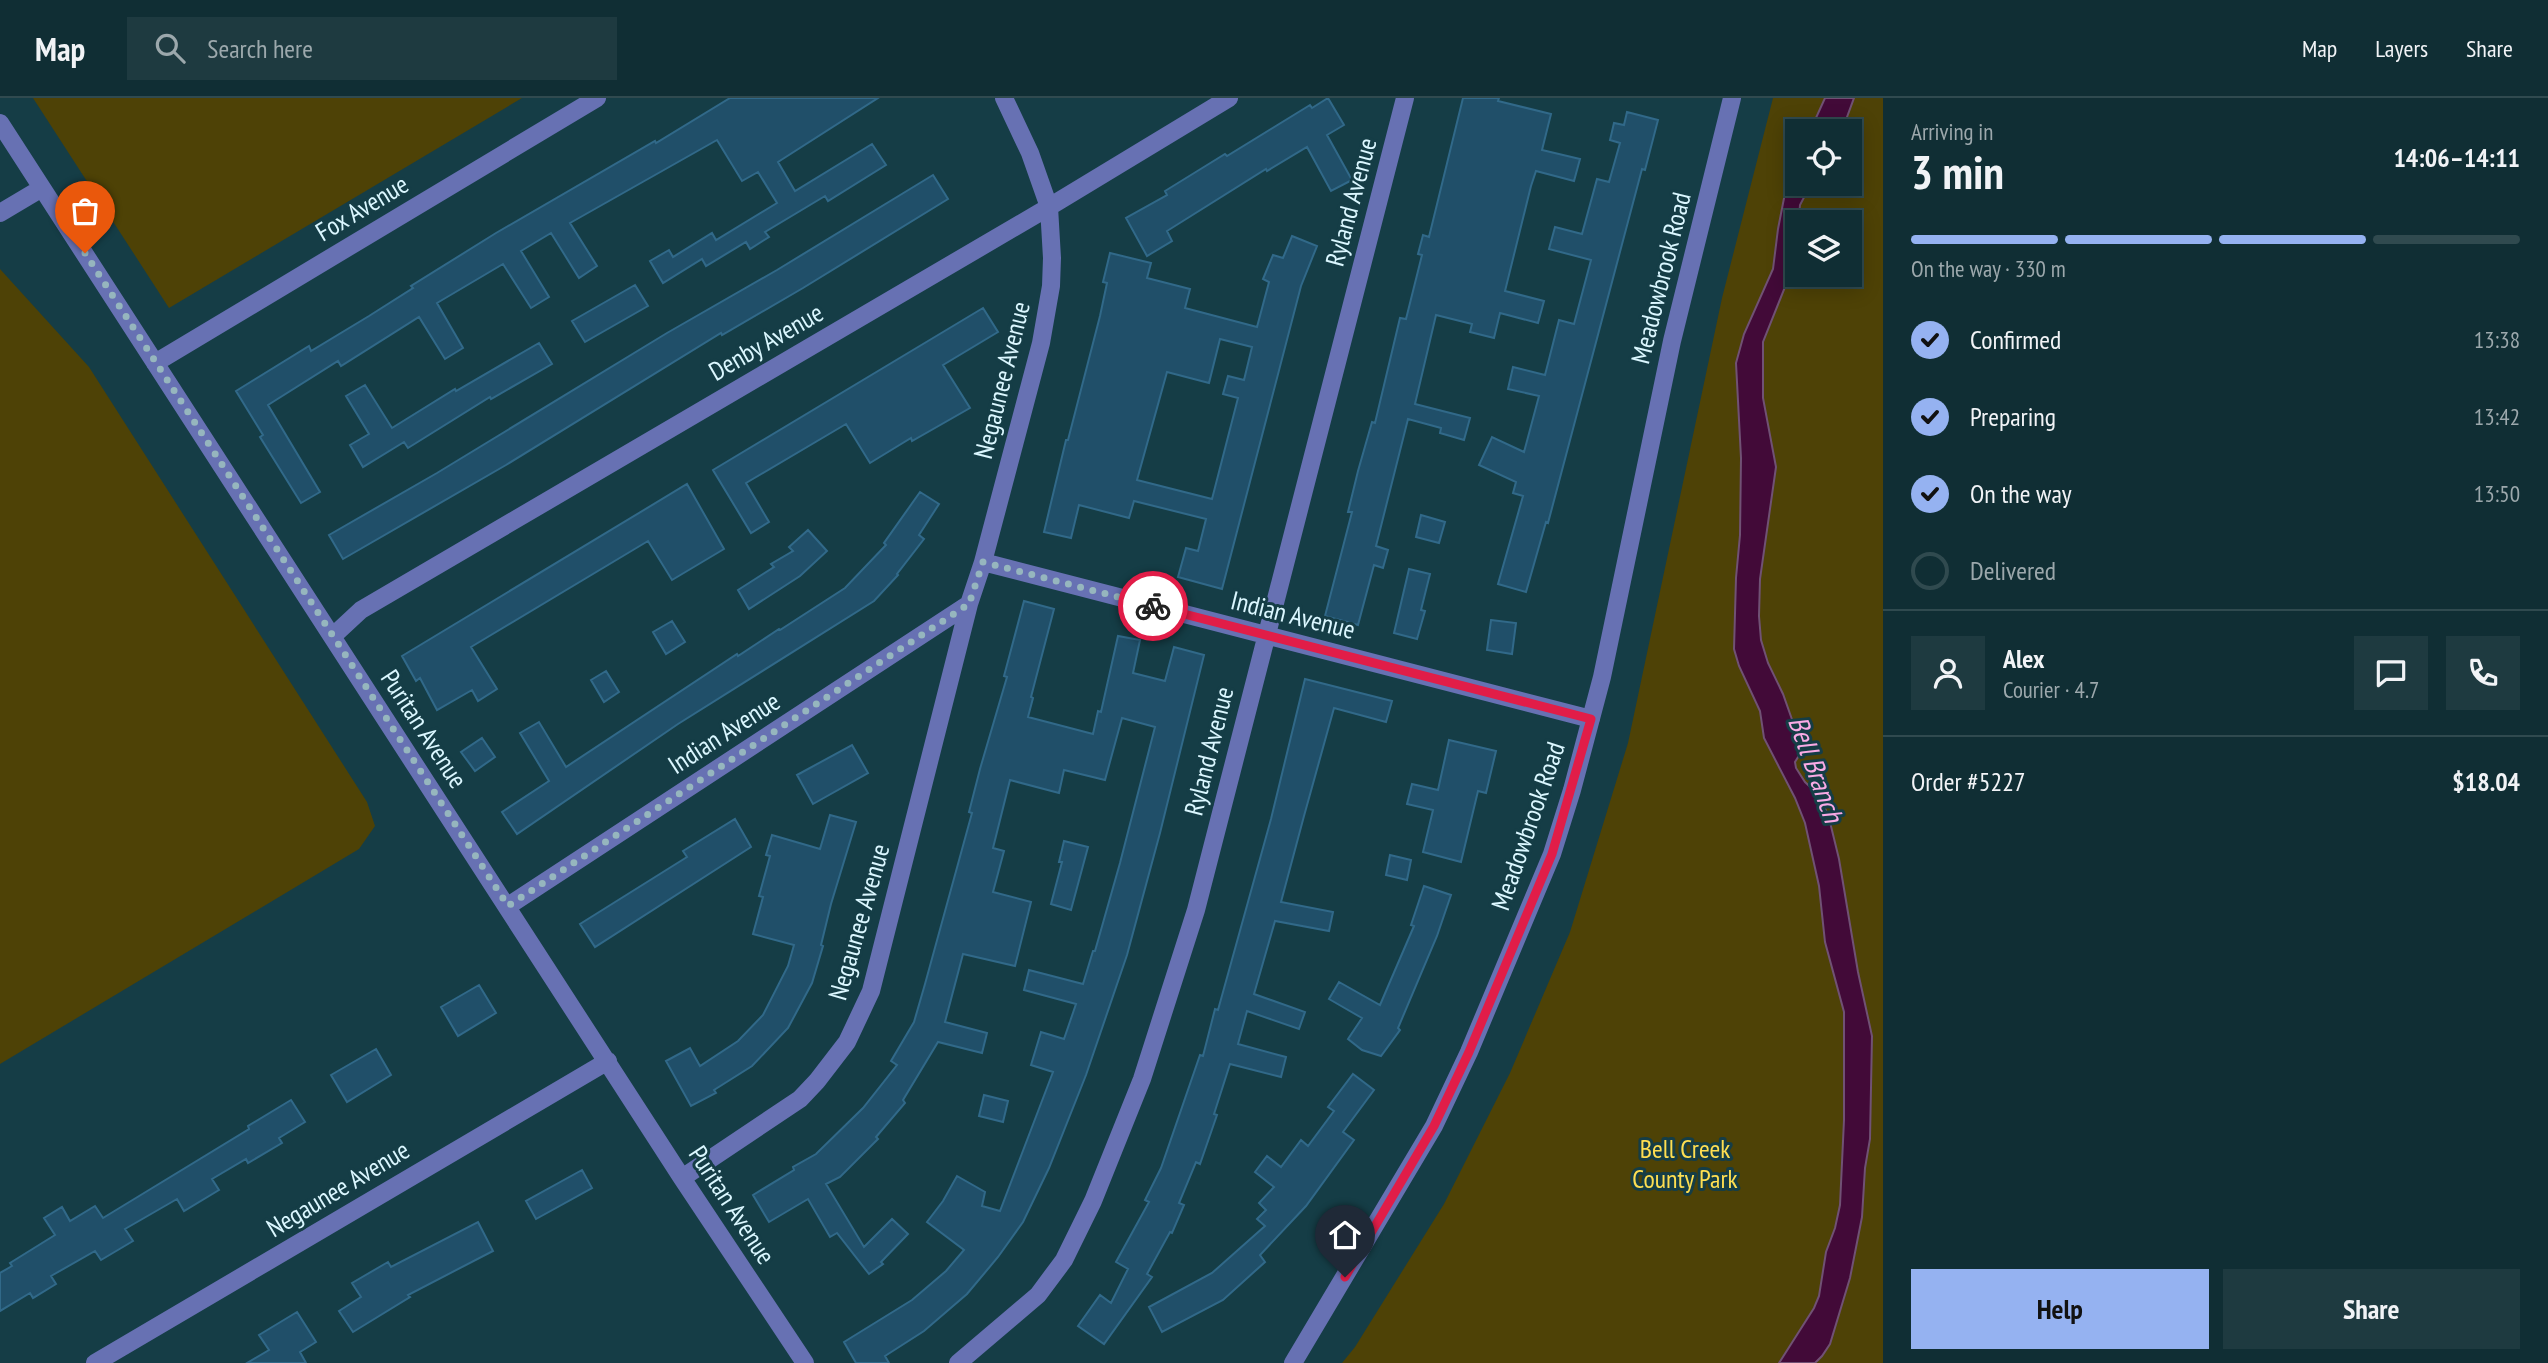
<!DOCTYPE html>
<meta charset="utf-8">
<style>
:root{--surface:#102e34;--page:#1e3a40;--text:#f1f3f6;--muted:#9ca8ac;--line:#304a4f;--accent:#95b2f1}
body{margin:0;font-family:"PT Sans Narrow",sans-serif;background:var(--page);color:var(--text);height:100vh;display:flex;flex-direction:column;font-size:26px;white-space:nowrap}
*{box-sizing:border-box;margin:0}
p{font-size:23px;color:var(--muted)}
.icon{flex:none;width:38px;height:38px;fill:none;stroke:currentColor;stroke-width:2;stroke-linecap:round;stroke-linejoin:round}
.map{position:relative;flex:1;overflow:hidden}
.panel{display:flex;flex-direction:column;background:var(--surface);width:665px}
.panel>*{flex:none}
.controls{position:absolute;left:1785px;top:21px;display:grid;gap:14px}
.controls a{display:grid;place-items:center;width:77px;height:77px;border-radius:0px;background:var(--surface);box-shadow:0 4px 18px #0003,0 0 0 2px var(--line);font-size:35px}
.pin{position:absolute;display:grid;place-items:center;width:60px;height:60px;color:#fff;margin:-72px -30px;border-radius:50% 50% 50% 0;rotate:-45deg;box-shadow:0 0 7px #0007}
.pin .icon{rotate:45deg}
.courier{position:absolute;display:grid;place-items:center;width:70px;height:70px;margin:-35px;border:5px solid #e11d48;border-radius:50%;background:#fff;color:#222;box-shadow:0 2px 9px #0007}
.headline em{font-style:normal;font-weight:600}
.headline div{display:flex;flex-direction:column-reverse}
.headline{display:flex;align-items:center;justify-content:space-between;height:119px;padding:0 28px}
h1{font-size:46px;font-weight:600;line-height:52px}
.bar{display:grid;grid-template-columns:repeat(4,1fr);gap:10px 7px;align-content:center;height:84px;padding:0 28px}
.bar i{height:9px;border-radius:5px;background:var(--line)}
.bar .on{background:var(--accent)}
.bar p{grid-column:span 4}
.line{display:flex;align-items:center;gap:18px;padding:0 28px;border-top:2px solid var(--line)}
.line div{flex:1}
.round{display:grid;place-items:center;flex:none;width:74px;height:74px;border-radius:0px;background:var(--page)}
ol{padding:0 28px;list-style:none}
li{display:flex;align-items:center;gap:21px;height:77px}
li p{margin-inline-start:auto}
li .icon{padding:7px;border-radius:50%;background:var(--accent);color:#111;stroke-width:4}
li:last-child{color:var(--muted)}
li i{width:38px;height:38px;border:4px solid var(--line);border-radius:50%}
.cta{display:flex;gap:14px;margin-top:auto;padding:14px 28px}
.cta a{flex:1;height:80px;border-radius:0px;background:var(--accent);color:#111;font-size:28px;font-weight:600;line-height:80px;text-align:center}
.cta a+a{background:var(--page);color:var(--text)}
header{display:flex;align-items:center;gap:42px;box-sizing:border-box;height:98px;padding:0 35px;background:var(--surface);border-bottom:2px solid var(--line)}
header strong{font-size:33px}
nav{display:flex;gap:38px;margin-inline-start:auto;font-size:24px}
.search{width:490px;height:63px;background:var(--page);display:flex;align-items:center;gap:18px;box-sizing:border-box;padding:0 24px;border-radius:0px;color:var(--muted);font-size:26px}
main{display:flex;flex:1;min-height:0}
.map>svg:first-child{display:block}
.green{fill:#4e4206;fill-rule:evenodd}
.water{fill:#420a38;stroke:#705174;stroke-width:2}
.building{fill:#204f69;stroke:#316989;stroke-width:2;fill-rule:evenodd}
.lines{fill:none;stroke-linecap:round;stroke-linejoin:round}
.minor{stroke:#6771b3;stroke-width:18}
.done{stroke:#96b6be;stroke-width:7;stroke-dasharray:0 12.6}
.route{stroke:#e11d48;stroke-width:9}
.labels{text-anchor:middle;stroke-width:6;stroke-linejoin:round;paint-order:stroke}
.street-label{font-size:26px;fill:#dbf7ff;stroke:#153d46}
.park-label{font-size:26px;fill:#fede51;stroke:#153d46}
.water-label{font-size:28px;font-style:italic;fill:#f9aae5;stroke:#153d46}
</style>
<header>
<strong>Map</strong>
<div class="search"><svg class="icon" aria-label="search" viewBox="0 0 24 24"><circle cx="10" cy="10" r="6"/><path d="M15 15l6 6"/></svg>Search here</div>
<nav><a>Map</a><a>Layers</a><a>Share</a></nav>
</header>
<main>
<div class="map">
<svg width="1883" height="1265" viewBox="0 0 1883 1265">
<rect width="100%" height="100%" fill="#153d46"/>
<path class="green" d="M33,0H522L169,210Z
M1773,0H1883V1265H1342L1355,1249L1444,1106L1510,975L1570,834L1628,645L1722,200ZM1797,33H1850V86H1797ZM1797,124H1850V177H1797Z
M0,171L89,269L367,704L375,728L359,751L0,966Z"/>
<path class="water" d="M1825,0H1854L1847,19L1837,33H1810Z
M1797,65V86H1811L1800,107L1795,164L1763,244V300L1776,369L1760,481L1759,518L1761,542L1768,565L1783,596L1795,630L1800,656L1795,664L1796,670L1805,684L1820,698L1829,720L1839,761L1858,874L1872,938L1870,1041L1865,1070L1862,1119L1850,1180L1830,1246L1822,1258L1815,1265H1779L1814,1210L1819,1198L1826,1154L1835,1130L1840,1107L1844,1022V914L1825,844L1819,788L1805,725L1795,700L1764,640L1760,613L1739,568L1734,551L1736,480L1740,437L1741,360L1736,265L1744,236L1773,171L1778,131L1785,95Z"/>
<path class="building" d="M730,0H878L778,64L795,93L872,46L886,67L828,103L825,98L765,134L769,139L750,151L746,144L706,168L702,161L663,185L650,163L669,152L673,159L712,135L716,142L777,105L758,74L742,83L717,42L570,125L597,168L579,180L551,135L521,153L549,199L531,210L503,166L437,205L463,250L445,261L419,219L341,268L338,263L268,307L320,394L301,405L260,339L263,337L236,293L309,248L311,253L369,218L413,190L411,188L496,135L655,43L656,45Z
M1328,0L1344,27L1327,37L1352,82L1331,93L1307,49L1267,73L1266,71L1167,133L1172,143L1147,158L1126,120L1167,97L1165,93L1225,56L1227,58L1310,7L1312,10Z
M1463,0H1499L1498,3L1551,16L1542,52L1580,61L1574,83L1536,73L1531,88L1505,193L1544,203L1538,225L1500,215L1494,240L1470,234L1472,226L1436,217L1415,306L1470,320L1464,342L1440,335L1441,330L1408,321L1376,448L1388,452L1383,470L1374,467L1358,527L1325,518L1352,414H1348L1358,373L1372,324L1375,325L1400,220L1406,221L1422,157L1418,156L1423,137L1429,139Z
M1627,14L1658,22L1645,72L1642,71L1548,425L1546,424L1526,494L1498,486L1523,398L1513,395L1516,384L1479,367L1492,339L1524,354L1539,298L1508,291L1513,269L1545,277L1559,222L1574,226L1591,162L1549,151L1555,129L1582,136L1597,81L1609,84L1620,45L1610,42L1614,25L1624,27Z
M933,77L948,101L803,190L722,237L721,235L506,367L343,461L329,437L437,375L667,235L777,172Z
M1292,138L1317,148L1301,188L1222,491L1178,479L1186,450L1198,453L1206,421L1134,403L1129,420L1079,407L1071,440L1044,434L1066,342H1068L1100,218L1107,185L1103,184L1110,155L1151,165L1147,180L1190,191L1185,210L1257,229L1269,184L1263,181L1273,157L1283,160ZM1220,241L1252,249L1244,282L1228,278L1223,296L1238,300L1212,401L1137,382L1167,274L1209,285Z
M635,187L648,208L585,244L572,223Z
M983,210L998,234L943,267L970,310L912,343L911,340L870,365L846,326L746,385L769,424L751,435L713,372Z
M539,245L552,266L491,301L490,299L408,350L404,344L363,369L350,347L369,336L346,298L365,287L392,330L455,291L456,293Z
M687,386L724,451L672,482L648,443L471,549L497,591L478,603L472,592L437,612L420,580L416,583L402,558Z
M920,394L939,406L919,437L924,441L897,476L898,477L874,503L678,626L517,736L502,714L549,683L520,635L539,624L566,669L737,556L738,558L779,531L780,532L845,490L886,447L884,445Z
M1421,417L1445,424L1439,445L1416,439Z
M808,432L827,453L800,478L749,511L738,492L774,469L771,466L793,453L789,449Z
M1409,471L1430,476L1421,512L1425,513L1417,541L1394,535Z
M1024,503L1054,511L1031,599L1033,600L1028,619L1093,636L1098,613L1101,614L1118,538L1140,542L1133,575L1165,583L1174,549L1204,557L1160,735L1127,857L1086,977L1049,1070L1023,1124L998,1159L967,1196L924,1233L885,1258L889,1265H856L844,1244L912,1202L946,1173L964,1152L927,1124L943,1103L957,1078L985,1094L982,1108L1000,1113L1053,974L1031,967L1041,934L1064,941L1076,906L1024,892L1029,872L1083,886L1093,853H1095L1120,765L1155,629L1122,620L1105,682L1064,672L1059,695L1010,682L993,750L1004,753L993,794L1031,804L1015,868L963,856L945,924L987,935L982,955L938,944L903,1002L905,1005L876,1039L878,1041L840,1079L826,1086L864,1149L892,1121L908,1136L881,1164L883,1166L869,1176L837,1135L830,1139L808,1101L769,1124L753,1097L794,1072L793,1069L816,1056L863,1010L897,967L891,963L914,924L925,886L972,715L969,714L980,671L1007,579L1004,578Z
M1491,522L1516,525L1512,556L1487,552Z
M672,523L685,544L666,556L653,534Z
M606,573L619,594L604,604L591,582Z
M1305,581L1392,603L1386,624L1334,610L1304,718L1281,804L1333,814L1329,833L1275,823L1254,896L1305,914L1299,931L1247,913L1238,946L1286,959L1281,979L1230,966L1214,1016L1217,1017L1200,1066L1196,1064L1179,1105L1184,1107L1172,1135L1170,1134L1147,1176L1152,1179L1104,1246L1078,1228L1100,1197L1111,1205L1128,1171L1116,1164L1149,1104L1145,1102L1161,1070L1200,957L1203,958L1215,911L1218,912L1271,721Z
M482,640L495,659L475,673L461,654Z
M1449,642L1496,653L1486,695L1478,693L1461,764L1423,754L1433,712L1407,706L1412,686L1438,692Z
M852,647L868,675L813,706L797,677Z
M830,717L856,724L831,806L821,847L823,848L812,885L788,930L752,968L714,992L716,995L691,1008L666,963L690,950L700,968L738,943L763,917L788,868L794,847L753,836L763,799L759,798L770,758L766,757L772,737L820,751Z
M735,721L751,749L595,849L580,826L687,759L683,753Z
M1064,743L1088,749L1071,812L1051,806L1062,764H1059Z
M1390,757L1411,762L1407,782L1386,777Z
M1424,788L1451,797L1437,838L1398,930L1400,932L1381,958L1362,952L1348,941L1362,920L1329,901L1339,884L1380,907L1414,828L1411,827Z
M479,887L496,915L458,938L441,909Z
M376,951L391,977L347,1004L331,977Z
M1353,976L1374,992L1343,1034L1354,1042L1306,1108L1260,1157L1265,1164L1223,1202L1162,1234L1149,1209L1212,1175L1265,1128L1257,1121L1266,1112L1259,1105L1274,1089L1255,1074L1267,1058L1281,1069L1301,1042L1308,1048L1334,1013L1328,1009Z
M984,997L1008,1003L1003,1024L979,1018Z
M291,1002L305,1024L279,1040L282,1045L248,1065L246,1061L212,1081L219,1092L184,1113L177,1101L125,1131L133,1143L101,1162L95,1153L51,1178L56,1186L33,1200L30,1195L0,1213V1175L12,1168L10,1165L55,1137L44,1120L62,1109L70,1123L95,1108L103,1120L249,1031L248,1028Z
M582,1072L592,1090L536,1121L526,1103Z
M478,1124L493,1153L408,1197L410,1199L353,1234L339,1213L361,1199L352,1185L388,1164L391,1169Z
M297,1214L316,1244L300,1254L306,1265H247L269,1252L259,1237Z"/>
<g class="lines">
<path class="minor" d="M0,25L682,1080L805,1265
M0,115L42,90
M155,265L597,0
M983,464L1591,621
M333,538L361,512L1049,109L1229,0
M508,808L969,506
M682,1080L800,1001L817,983L847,944L871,893L969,506L983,464L1041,245L1051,188L1052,160L1049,109L1030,55L1004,0
M95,1265L608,963
M958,1265L1038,1197L1064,1162L1093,1103L1142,981L1196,812L1405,0
M1293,1265L1434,1028L1469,954L1552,756L1572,692L1602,579L1672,243L1732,0"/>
</g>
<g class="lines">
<path class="done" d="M85,155L508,808L969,506L983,464L1153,508"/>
<path class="route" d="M1153,508L1591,621L1552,756L1469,954L1434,1028L1345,1179"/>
</g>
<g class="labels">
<g class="street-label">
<text transform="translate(1351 104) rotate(-75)" y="9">Ryland Avenue</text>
<text transform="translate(362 110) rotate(-31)" y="9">Fox Avenue</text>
<text transform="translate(1661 180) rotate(-76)" y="9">Meadowbrook Road</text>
<text transform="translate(766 244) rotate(-30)" y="9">Denby Avenue</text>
<text transform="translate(1002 282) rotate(-76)" y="9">Negaunee Avenue</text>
<text transform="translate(1293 517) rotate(14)" y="9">Indian Avenue</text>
<text transform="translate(424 631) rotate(57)" y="9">Puritan Avenue</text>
<text transform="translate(724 635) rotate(-33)" y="9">Indian Avenue</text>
<text transform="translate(1209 653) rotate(-76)" y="9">Ryland Avenue</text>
<text transform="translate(1528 728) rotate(-71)" y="9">Meadowbrook Road</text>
<text transform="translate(859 824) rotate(-74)" y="9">Negaunee Avenue</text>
<text transform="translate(338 1091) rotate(-31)" y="9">Negaunee Avenue</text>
<text transform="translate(732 1107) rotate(57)" y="9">Puritan Avenue</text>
</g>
<g class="park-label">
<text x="1685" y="1060">Bell Creek<tspan x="1685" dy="30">County Park</tspan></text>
</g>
<g class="water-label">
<text transform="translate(1816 671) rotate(70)" y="10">Bell Branch</text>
</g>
</g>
</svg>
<div class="controls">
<a><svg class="icon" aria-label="locate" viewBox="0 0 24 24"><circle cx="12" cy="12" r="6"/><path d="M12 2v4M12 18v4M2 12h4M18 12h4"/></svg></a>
<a><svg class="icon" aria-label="layers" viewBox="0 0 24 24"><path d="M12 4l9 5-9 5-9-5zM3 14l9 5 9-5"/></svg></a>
</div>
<div class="pin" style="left:85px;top:155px;background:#ea580c"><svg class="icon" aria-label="bag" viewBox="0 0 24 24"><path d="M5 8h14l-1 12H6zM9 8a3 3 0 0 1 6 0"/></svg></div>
<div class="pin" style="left:1345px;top:1179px;background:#1f2937"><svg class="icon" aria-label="home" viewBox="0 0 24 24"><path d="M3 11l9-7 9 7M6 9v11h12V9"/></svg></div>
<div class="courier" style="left:1153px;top:508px"><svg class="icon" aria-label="bike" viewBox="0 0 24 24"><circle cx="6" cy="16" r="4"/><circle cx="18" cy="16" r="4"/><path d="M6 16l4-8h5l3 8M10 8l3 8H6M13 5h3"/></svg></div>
</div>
<section class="panel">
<div class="headline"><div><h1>3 min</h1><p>Arriving in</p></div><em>14:06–14:11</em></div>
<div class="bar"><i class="on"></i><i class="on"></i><i class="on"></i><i></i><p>On the way · 330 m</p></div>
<ol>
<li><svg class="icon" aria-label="check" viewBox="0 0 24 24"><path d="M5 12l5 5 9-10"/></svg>Confirmed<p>13:38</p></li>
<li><svg class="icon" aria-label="check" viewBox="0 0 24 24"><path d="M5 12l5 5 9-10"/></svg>Preparing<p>13:42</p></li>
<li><svg class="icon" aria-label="check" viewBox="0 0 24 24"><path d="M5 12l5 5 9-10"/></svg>On the way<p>13:50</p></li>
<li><i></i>Delivered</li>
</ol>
<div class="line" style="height:126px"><a class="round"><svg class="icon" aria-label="person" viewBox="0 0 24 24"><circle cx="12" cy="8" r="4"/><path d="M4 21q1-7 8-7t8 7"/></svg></a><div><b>Alex</b><p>Courier · 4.7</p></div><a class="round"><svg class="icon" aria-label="chat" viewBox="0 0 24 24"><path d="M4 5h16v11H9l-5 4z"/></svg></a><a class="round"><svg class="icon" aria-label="phone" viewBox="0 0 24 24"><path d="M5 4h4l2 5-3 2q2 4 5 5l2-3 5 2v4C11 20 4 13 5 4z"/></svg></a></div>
<div class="line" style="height:91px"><div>Order #5227</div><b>$18.04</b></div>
<div class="cta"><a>Help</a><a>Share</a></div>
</section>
</main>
